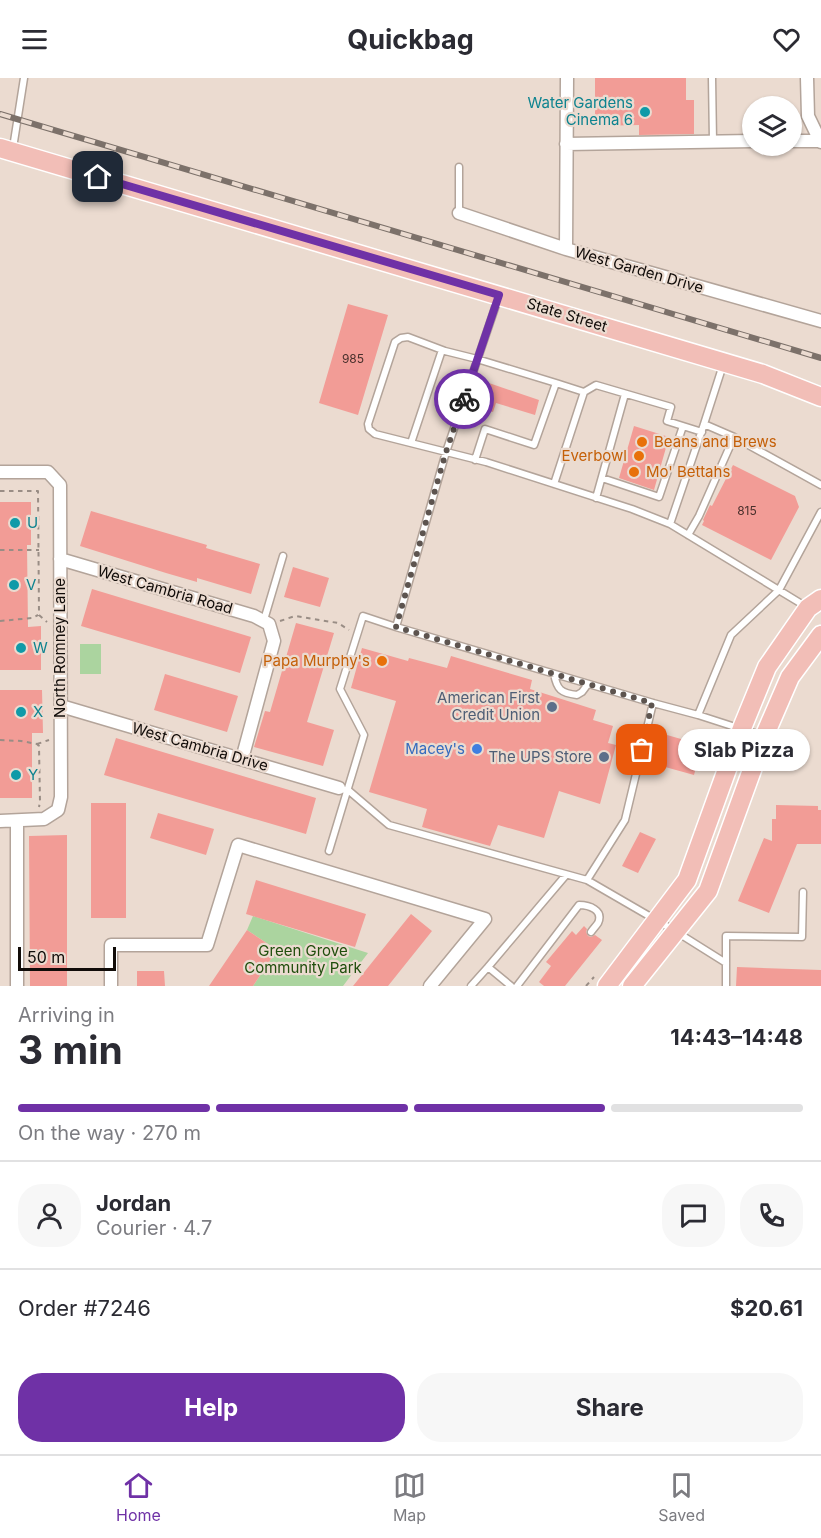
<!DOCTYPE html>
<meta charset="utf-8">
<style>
:root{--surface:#fff;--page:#f7f7f7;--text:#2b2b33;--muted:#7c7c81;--line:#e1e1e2;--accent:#6f31a6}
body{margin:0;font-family:Inter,sans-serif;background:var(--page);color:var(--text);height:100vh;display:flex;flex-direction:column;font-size:22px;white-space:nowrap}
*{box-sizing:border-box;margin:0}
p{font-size:20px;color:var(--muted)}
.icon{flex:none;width:33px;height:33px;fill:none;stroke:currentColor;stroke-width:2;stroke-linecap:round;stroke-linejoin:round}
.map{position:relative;height:908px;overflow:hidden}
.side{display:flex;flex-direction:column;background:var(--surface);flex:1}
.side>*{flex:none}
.controls{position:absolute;left:742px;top:18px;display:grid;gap:12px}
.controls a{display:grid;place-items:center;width:60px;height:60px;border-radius:50%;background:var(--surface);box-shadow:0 2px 4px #0004;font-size:30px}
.scale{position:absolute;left:18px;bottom:15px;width:98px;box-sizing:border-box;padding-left:6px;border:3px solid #110c09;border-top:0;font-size:16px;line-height:21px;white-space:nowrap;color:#110c09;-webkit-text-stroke:4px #ebdbd0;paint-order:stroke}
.pin{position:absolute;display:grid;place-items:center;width:51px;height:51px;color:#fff;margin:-26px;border-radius:12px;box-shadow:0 3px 9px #0006}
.courier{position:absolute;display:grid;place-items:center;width:60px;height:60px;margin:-30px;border:4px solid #6f31a6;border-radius:50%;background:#fff;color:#222;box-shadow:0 2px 8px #0007}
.bubble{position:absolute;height:42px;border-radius:21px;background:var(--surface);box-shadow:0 2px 4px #0004;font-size:20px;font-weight:700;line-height:42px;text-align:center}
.headline em{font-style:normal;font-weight:700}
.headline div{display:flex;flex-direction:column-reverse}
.headline{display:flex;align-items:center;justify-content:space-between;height:102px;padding:0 18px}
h1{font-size:39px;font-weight:700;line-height:45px}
.bar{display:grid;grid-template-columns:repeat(4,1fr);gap:9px 6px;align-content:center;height:72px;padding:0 18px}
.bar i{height:8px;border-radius:4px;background:var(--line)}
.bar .on{background:var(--accent)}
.bar p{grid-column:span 4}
.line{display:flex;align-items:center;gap:15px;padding:0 18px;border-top:2px solid var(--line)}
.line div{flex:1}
.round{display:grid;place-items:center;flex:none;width:63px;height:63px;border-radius:24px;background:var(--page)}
.cta{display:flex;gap:12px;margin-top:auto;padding:12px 18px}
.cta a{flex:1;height:69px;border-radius:24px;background:var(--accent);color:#fff;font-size:24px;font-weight:700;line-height:69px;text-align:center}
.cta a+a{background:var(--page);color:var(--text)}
header{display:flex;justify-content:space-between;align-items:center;height:78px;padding:0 18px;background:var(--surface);font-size:27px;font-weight:700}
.menu{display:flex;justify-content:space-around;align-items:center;height:84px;border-top:2px solid var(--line);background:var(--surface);font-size:16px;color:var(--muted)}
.menu a{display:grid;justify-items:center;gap:3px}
.menu .on{color:var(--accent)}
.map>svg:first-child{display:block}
.green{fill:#abd49f}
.building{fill:#f29c96}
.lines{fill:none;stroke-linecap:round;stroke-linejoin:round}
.service-casing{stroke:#b3a49a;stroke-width:9}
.minor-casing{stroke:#b3a49a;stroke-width:15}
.primary-casing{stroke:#fff;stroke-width:21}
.path{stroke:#998d85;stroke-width:2;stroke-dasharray:4.5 4.5;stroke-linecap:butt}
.service{stroke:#fff;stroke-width:6}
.minor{stroke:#fff;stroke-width:12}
.primary{stroke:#f2beb7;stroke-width:18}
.rail-casing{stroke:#7c716a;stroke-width:6}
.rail{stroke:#ebdbd0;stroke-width:4;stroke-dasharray:11;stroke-linecap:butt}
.done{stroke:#5d544f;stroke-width:6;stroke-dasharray:0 10.8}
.route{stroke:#6f31a6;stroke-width:8}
.culture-dot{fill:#0f9aa8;stroke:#ebdbd0;stroke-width:2}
.food-dot{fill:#e8710a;stroke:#ebdbd0;stroke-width:2}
.service-dot{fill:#5c6f8a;stroke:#ebdbd0;stroke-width:2}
.shop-dot{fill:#3f7fe0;stroke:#ebdbd0;stroke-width:2}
.labels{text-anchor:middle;stroke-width:4.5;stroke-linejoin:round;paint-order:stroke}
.number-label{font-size:12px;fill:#49302c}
.culture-label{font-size:15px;fill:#0d838f;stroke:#ebdbd0;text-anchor:start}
.street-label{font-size:15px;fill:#110c09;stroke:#ebdbd0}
.food-label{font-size:15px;fill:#c56008;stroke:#ebdbd0;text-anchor:start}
.service-label{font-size:15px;fill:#4e5e75;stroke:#ebdbd0;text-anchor:end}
.shop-label{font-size:15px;fill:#366cbe;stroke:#ebdbd0;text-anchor:end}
.park-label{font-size:15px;fill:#1f4e0c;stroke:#ebdbd0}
</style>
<header><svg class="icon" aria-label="menu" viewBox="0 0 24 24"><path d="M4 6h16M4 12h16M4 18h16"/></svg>Quickbag<svg class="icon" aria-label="heart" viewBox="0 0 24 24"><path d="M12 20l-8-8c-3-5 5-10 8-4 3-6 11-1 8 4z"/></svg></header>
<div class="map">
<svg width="821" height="908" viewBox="0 0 821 908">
<rect width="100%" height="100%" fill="#ebdbd0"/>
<path class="green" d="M80,566H101V596H80Z
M253,838L368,875L343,908H253L277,872L247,852Z"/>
<path class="building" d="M595,0H686V22H694V56L639,57V47L595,48Z
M348,226L388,237L358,337L319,325Z
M486,304L539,322L535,337L496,325L493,334L478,329Z
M634,348L669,359L654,412L619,400Z
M733,387L795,418L799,429L771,482L702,447L704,443L703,442L710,427L712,428Z
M0,424H31V467H27L28,549L41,548V592H0Z
M91,433L207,467L206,470L260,486L251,516L197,500V504L166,495L80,468Z
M293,489L329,500L320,529L284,519Z
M92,511L251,559L240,595L81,548Z
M296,545L334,555L307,644L334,652L323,688L254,669L265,633L270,634Z
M362,570L408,583L409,580L447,590L451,578L532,602L530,611L596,632L593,642L613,648L608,665L616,667L600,726L559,713L544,760L498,747L490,768L422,749L427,731L369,714L396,623L351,610Z
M165,596L238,618L227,654L154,632Z
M0,612H42L43,655H32V720H0Z
M667,657L702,667L694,697L658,687Z
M116,660L316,720L306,756L104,697Z
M91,725H126V840H91Z
M776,727L818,728V732H821V766H797L769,835L738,823L764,760L772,763V741H776Z
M158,735L214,751L206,777L150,760Z
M640,754L656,761L638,795L622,788Z
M67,757V908H30L29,758Z
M256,802L366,836L355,869L246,836Z
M411,836L432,853L388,908H353Z
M584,848L587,851L586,854L588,858L591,859L595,857L602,862L565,908H544L539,904L551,888L546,884L572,853L576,857Z
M247,852L277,872L253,908H209Z
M737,889L821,892V908H736Z
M137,893H164L165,908H137Z"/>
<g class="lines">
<defs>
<path id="service" d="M712,0L713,63
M13,70L24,0
M459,89V135
M498,221L446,374L396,549L653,625L698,637L731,557L779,512L821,434
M584,314L596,307L671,329L667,343L702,354
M704,346L734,359L821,407
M411,365L442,272
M475,382L485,351L534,367L556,305L477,281L445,273L408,259L401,260L395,264L368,346L369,351L375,356C412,365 449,375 486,384L632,431L670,446L704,346L723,287
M602,400L659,419L683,348
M554,406L584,314L556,305
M596,420L625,316
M670,446L805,528
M688,457L699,438L734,359
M264,542L283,478
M554,596C557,612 561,615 577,617L582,614L588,606
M653,625L625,742L587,802L675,853L726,885
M698,637L763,658
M345,712H348L389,747L587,802
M329,773L364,657L340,611L363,538L396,549
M471,908L488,889
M511,908L488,889L566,797
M517,908L579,827C589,827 604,832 598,845C596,848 593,851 591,854
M726,908V858L802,859L803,814"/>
<path id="minor" d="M807,0L808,38L820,63
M792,63H820L821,64
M566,66L753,63
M459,135L566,171L821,243
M566,171L567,0
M0,394H48L60,407L61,719L58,732L44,741L0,743
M60,481L254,538L269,546L274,563L242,681
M61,628L339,710
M17,743V908
M111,908V867H207L238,767L485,841L430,908"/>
<path id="primary" d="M0,70L763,296L821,319
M607,908L687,802L742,650L767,589L808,530L821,521
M632,908L708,813L764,659L790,599L821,557"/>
</defs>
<use href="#service" class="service-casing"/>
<use href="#minor" class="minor-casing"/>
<use href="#primary" class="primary-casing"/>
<path class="path" d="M0,413H38L39,537L47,544
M0,472H39
M0,543L32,540L38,537
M280,543L295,538L338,545L349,552
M0,662L21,663L37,666L39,668L40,724L39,729
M37,666L49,662
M586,908L594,899"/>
<use href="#service" class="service"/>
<use href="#minor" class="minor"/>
<use href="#primary" class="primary"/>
<defs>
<path id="rail" d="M0,36L821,280"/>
</defs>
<use href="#rail" class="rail-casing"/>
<use href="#rail" class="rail"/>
</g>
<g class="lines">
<path class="done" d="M464,321L446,374L396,549L652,625L642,672"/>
<path class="route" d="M98,99L499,217L464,321"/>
</g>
<g class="culture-dot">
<circle cx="645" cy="34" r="6"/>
<circle cx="15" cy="445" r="6"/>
<circle cx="14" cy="507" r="6"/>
<circle cx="21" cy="570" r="6"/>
<circle cx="21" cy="634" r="6"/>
<circle cx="16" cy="697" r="6"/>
</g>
<g class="food-dot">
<circle cx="642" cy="364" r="6"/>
<circle cx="639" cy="378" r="6"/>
<circle cx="634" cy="394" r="6"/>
<circle cx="382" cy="583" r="6"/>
</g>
<g class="service-dot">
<circle cx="552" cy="629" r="6"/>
<circle cx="604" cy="679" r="6"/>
</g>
<circle class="shop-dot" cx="477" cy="671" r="6"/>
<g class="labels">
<g class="number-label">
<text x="353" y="285">985</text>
<text x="747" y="437">815</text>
</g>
<g class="culture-label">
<text x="633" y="30" text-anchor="end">Water Gardens<tspan x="633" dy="17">Cinema 6</tspan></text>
<text x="27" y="450">U</text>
<text x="26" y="512">V</text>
<text x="33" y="575">W</text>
<text x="33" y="639">X</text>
<text x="28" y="702">Y</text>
</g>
<g class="street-label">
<text transform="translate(639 192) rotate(16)" y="5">West Garden Drive</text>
<text transform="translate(567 237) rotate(17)" y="5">State Street</text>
<text transform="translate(165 512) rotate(16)" y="5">West Cambria Road</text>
<text transform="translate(60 570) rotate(-90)" y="5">North Romney Lane</text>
<text transform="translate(200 669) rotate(16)" y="5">West Cambria Drive</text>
</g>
<g class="food-label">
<text x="654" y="369">Beans and Brews</text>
<text x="627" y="383" text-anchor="end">Everbowl</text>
<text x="646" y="399">Mo' Bettahs</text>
<text x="370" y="588" text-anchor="end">Papa Murphy's</text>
</g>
<g class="service-label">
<text x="540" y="625">American First<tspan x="540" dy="17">Credit Union</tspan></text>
<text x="592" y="684">The UPS Store</text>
</g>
<g class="shop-label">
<text x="465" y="676">Macey's</text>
</g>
<g class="park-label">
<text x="303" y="878">Green Grove<tspan x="303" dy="17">Community Park</tspan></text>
</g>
</g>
</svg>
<div class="controls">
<a><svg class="icon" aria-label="layers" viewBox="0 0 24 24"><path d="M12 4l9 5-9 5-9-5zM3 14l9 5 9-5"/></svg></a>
</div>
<div class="scale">50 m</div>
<div class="pin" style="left:642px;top:672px;background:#ea580c"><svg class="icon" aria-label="bag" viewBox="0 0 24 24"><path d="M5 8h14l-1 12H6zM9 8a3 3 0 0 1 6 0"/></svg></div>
<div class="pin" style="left:98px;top:99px;background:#1f2937"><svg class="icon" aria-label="home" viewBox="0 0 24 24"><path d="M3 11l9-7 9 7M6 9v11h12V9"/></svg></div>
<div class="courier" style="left:464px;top:321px"><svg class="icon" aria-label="bike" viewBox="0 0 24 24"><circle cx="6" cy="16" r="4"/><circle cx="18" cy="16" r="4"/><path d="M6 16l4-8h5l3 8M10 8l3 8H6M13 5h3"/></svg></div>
<div class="bubble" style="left:678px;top:651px;width:132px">Slab Pizza</div>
</div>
<section class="side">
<div class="headline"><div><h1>3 min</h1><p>Arriving in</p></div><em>14:43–14:48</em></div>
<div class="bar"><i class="on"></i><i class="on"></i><i class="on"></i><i></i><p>On the way · 270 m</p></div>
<div class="line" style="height:108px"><a class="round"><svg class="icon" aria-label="person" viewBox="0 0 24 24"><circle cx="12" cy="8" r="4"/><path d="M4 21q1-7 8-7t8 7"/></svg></a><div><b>Jordan</b><p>Courier · 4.7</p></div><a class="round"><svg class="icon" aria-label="chat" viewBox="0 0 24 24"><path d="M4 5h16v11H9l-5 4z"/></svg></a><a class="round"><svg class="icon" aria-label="phone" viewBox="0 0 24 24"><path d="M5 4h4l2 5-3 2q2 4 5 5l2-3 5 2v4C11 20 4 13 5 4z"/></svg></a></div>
<div class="line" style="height:78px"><div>Order #7246</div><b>$20.61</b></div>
<div class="cta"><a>Help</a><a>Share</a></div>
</section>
<nav class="menu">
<a class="on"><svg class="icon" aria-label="home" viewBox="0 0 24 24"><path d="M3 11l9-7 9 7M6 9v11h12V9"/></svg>Home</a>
<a><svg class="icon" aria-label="map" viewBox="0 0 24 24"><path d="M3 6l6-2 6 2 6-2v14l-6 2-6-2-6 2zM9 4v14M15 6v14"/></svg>Map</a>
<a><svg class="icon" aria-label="saved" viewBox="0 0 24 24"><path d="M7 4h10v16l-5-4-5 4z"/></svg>Saved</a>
</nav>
